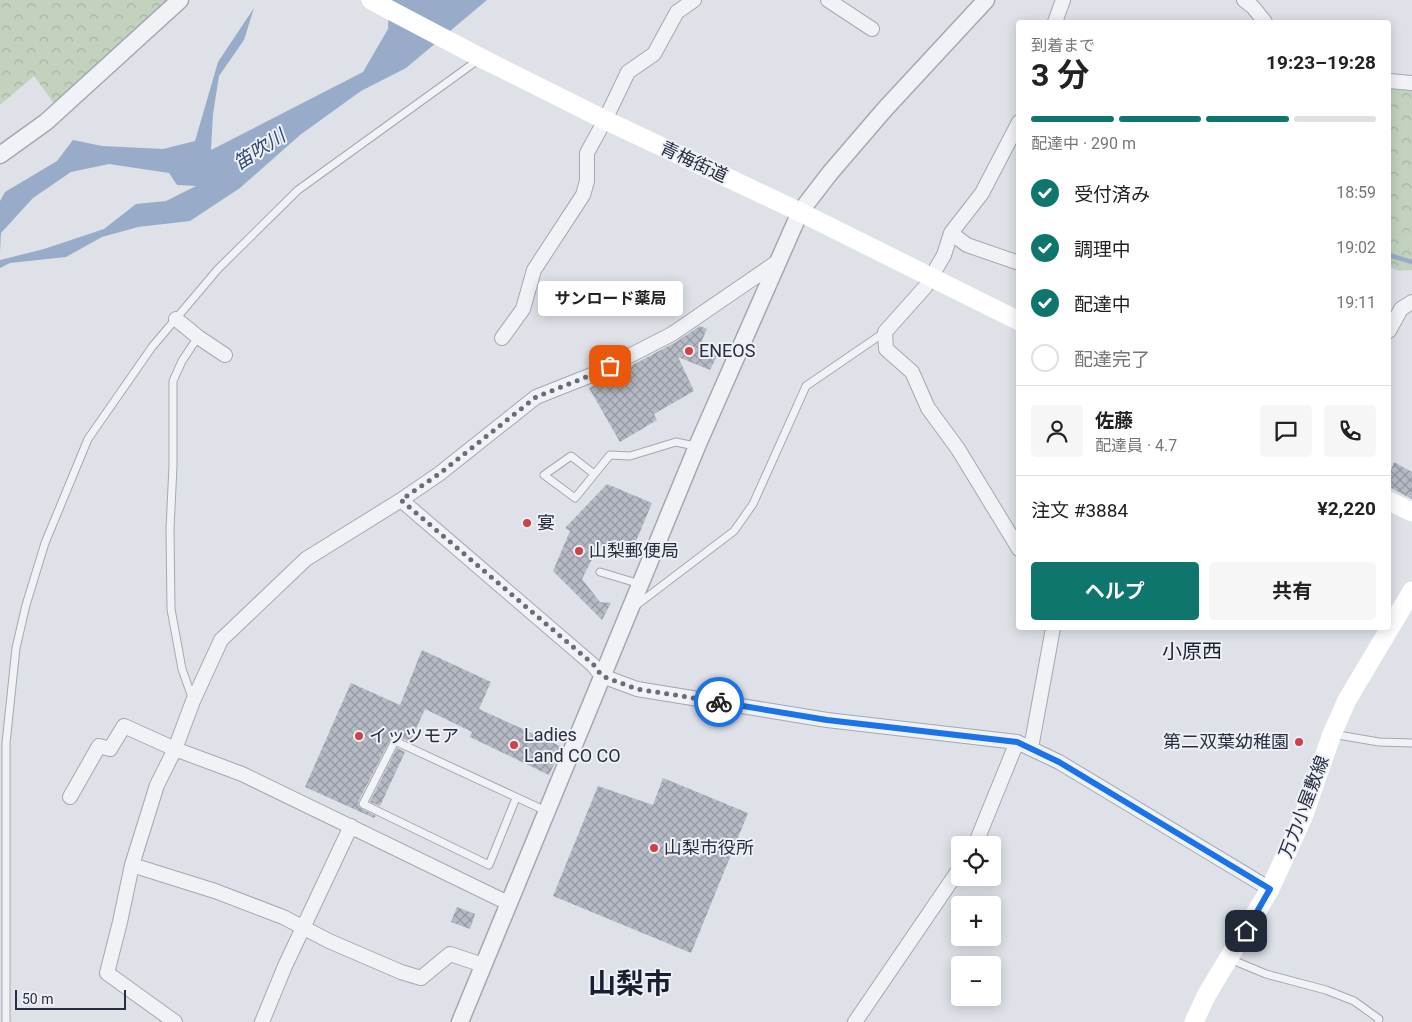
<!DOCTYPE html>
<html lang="ja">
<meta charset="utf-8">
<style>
:root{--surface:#fff;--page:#f6f6f6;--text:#222;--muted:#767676;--line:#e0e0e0;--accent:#0f766e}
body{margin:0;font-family:Roboto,"Noto Sans JP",sans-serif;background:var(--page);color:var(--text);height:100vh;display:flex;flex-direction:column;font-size:19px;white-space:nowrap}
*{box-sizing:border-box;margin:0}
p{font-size:16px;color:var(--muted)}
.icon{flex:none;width:28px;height:28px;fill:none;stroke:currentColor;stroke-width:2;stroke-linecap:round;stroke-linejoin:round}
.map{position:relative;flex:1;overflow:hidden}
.side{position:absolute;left:1016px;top:20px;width:375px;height:610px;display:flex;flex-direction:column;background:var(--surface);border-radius:5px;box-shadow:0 2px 12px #0003}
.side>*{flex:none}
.buttons{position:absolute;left:951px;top:836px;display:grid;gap:10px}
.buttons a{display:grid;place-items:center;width:50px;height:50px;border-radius:5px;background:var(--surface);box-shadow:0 2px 12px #0003;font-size:25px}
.scale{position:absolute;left:15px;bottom:12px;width:111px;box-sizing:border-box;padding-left:5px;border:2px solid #272e3f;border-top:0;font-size:14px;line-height:18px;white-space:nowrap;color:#272e3f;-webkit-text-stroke:4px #eef0f6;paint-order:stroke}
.pin{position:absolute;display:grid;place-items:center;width:42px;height:42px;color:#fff;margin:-21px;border-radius:10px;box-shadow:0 2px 8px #0006}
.courier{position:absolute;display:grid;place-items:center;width:50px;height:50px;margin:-25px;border:4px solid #1a73e8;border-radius:50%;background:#fff;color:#222;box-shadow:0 1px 6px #0007}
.bubble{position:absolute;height:35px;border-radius:5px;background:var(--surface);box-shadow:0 2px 12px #0003;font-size:16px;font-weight:700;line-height:35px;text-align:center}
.headline em{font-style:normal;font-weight:700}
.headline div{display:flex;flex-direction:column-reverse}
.headline{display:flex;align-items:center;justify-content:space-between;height:85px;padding:0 15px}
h1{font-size:32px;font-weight:700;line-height:38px}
.bar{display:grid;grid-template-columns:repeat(4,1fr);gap:8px 5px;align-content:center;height:60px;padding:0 15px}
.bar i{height:6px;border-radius:4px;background:var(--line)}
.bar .current{background:var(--accent)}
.bar p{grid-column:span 4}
.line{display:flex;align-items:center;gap:12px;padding:0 15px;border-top:1px solid var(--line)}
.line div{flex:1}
.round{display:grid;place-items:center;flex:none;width:52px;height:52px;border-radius:5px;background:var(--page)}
ol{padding:0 15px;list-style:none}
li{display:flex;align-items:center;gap:15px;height:55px}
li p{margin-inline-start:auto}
li .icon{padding:5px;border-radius:50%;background:var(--accent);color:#fff;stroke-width:4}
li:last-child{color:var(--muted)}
li i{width:28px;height:28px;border:2px solid var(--line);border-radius:50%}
.action{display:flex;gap:10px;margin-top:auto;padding:10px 15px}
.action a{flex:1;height:58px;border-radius:5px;background:var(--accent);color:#fff;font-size:20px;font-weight:700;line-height:58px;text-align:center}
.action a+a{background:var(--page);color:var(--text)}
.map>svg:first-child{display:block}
.forest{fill:url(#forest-crowns)}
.water{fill:#98acc9}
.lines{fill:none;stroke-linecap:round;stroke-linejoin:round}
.stream{stroke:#98acc9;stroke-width:4.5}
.building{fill:url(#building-cross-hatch)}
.service-casing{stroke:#a3a8b2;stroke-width:9}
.minor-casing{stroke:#a3a8b2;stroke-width:16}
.tertiary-casing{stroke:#a3a8b2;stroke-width:19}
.service{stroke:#f1f2f6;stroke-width:7}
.minor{stroke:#f1f2f6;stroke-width:14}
.tertiary{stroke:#f1f2f6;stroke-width:16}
.secondary{stroke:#fff;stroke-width:19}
.done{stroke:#676d7a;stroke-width:5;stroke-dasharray:0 9}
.route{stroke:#1a73e8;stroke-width:6}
.poi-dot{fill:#cf414a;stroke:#eef0f6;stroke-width:2}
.labels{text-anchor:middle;stroke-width:4;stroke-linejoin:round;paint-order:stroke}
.street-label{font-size:18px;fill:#272e3f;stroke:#eef0f6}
.poi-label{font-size:18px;fill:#272e3f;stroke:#eef0f6;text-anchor:start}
.water-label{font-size:19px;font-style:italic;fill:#314973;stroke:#eef0f6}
.quarter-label{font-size:20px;fill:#191f30;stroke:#eef0f6}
.town-label{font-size:28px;font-weight:bold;fill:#191f30;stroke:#eef0f6}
</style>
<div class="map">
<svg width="1412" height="1022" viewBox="0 0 1412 1022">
<defs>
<pattern id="forest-crowns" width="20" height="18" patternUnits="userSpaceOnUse" patternTransform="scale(1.25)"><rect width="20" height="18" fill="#c2d2bf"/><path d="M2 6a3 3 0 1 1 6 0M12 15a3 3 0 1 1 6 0" fill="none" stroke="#a7b5a5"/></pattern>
<pattern id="building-cross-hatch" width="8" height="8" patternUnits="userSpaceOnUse" patternTransform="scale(1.25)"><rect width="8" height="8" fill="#b5bac5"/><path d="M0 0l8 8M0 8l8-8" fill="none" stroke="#9398a1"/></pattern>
</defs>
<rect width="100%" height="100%" fill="#dee1e8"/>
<path class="forest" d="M0,0H178L59,110L34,76L0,105Z
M1389,81L1412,83V270L1400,271L1389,267Z"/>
<path class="water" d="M389,0H487L406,68L361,91L300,135L240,188L190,221L138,227L102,237L66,257L10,263L0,268V260L44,249L104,229L136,204L166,201L196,186L177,185L169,173L109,164L71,172L33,198L1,233L0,252V201L5,192L57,161L73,140L102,146L163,149L195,141L218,62L254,8L244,40L219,76L213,114L211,150L363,72L388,29Z"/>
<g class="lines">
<path class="stream" d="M1389,255L1412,262"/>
</g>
<path class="building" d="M700,326L707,329L699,347L717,356L710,370L678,357L694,391L654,414L657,420L620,442L589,388L676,342Z
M1394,462L1412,472V499L1389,487V475Z
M607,484L652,503L629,558L599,546L582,579L600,602L611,603L602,620L553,571L570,531L565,528Z
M422,650L491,682L479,709L562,747L549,775L470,737L472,732L425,709L410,742L397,736L391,738L358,802L359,807L376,816L374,818L305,787L351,683L400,705Z
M397,748L405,752L380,806L370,802Z
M663,778L748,813L691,953L553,896L598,786L653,805Z
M457,907L475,914L470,929L451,922Z"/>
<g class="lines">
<defs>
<path id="service" d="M594,474L571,456L544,475L575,498L610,455L630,456L676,442L690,445L697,444
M600,572L640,584
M634,607L734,531L753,504L806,386L885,332
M193,700L182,669L171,609L170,529L173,466V381L182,361L198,337
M1332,734L1379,742L1412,743
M516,798L489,865L363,804L395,741L546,811
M1230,959L1266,974L1326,990L1354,1001L1379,1019L1378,1022
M6,1022V743L16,648L26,605L45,543L88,439L152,347L218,269L298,190L478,60"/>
<path id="minor" d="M828,0L872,29
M1244,0L1253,7L1265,22
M1055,22L1063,0
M1389,81L1412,83
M1019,122L982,193L951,233L944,255L926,286L885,332L886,349L912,372L928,408L958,449L1019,549
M951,233L967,245L1019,263
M176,319L198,337L225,355
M1389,331L1401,309L1412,302
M502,338L523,309L534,270L583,195L587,181V153L605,120L628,72L654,54L677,12L694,0
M401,500L593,665L602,676L637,689L827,720L1017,742L1059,762L1270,889
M1031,748L1053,628
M70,797L99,746L110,749L124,726L175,749L242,774L508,903
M975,845L1017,742
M132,865L215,891L283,917L329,941L401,972L421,978L450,954L483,965
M175,1022L107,973L120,922L132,865L157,785L175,749L193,701L221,640L306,559L401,500L439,474L536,397L594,374L672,334L777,262
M262,1022L285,966L351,826
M855,1022L960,868"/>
<path id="tertiary" d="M0,155L46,122L180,0
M460,1022L698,444L800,212L830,173L885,109L986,0"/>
</defs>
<use href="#service" class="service-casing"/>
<use href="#minor" class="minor-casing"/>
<use href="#tertiary" class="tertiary-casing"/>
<use href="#service" class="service"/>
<use href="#minor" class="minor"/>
<use href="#tertiary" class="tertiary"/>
<path class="secondary" d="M371,0L481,58L605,120L800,212L1019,321
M1389,501L1412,512
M1194,1022L1206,996L1270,889L1303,817L1332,734L1347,700L1412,591"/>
</g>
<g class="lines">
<path class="done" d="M610,366L594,374L536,397L439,474L401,500L593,664L602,676L637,689L719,702"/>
<path class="route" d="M719,702L827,720L1017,742L1059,762L1270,889L1246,931"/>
</g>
<g class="poi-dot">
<circle cx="689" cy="351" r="5"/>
<circle cx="527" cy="523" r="5"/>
<circle cx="579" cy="551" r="5"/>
<circle cx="359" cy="736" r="5"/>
<circle cx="1299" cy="742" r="5"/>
<circle cx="514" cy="745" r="5"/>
<circle cx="654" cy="848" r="5"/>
</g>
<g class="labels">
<g class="street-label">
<text transform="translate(694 162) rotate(25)" y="6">青梅街道</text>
<text transform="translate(1304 807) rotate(-69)" y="6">万力小屋敷線</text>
</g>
<g class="poi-label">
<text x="699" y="357">ENEOS</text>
<text x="537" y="529">宴</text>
<text x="589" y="557">山梨郵便局</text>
<text x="524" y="741">Ladies<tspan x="524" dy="21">Land CO CO</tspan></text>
<text x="369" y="742">イッツモア</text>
<text x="1289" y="748" text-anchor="end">第二双葉幼稚園</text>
<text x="664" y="854">山梨市役所</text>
</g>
<g class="water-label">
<text transform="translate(259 149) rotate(-33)" y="7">笛吹川</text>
</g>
<g class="quarter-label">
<text x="1192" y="658">小原西</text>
</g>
<g class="town-label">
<text x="630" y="993">山梨市</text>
</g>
</g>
</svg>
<div class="buttons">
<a><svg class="icon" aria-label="locate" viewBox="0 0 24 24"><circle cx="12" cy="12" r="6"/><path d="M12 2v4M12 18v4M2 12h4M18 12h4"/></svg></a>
<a>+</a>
<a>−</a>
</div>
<div class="scale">50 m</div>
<div class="pin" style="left:610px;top:366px;background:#ea580c"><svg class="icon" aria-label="bag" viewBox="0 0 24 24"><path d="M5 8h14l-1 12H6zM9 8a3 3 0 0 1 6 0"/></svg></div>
<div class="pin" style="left:1246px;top:931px;background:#1f2937"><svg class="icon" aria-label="home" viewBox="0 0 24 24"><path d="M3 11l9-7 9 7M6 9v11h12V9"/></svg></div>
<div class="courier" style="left:719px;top:702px"><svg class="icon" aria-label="bike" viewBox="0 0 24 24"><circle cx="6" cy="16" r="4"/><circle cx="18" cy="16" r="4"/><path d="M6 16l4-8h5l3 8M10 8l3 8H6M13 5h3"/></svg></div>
<div class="bubble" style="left:538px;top:281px;width:145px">サンロード薬局</div>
<section class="side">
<div class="headline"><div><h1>3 分</h1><p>到着まで</p></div><em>19:23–19:28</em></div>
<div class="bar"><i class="current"></i><i class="current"></i><i class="current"></i><i></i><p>配達中 · 290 m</p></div>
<ol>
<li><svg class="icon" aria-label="check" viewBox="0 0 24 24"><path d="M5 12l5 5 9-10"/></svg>受付済み<p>18:59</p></li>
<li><svg class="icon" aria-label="check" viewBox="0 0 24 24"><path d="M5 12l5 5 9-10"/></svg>調理中<p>19:02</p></li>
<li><svg class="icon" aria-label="check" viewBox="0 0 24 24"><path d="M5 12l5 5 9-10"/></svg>配達中<p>19:11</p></li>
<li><i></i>配達完了</li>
</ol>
<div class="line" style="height:90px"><a class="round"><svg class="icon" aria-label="person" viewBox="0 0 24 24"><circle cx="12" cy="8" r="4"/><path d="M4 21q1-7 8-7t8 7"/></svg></a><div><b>佐藤</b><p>配達員 · 4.7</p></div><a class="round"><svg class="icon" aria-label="chat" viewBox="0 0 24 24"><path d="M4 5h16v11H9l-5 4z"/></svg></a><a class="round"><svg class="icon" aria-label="phone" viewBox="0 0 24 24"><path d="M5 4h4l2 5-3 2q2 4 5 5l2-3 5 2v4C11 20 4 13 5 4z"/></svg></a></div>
<div class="line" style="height:65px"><div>注文 #3884</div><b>¥2,220</b></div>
<div class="action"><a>ヘルプ</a><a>共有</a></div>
</section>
</div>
